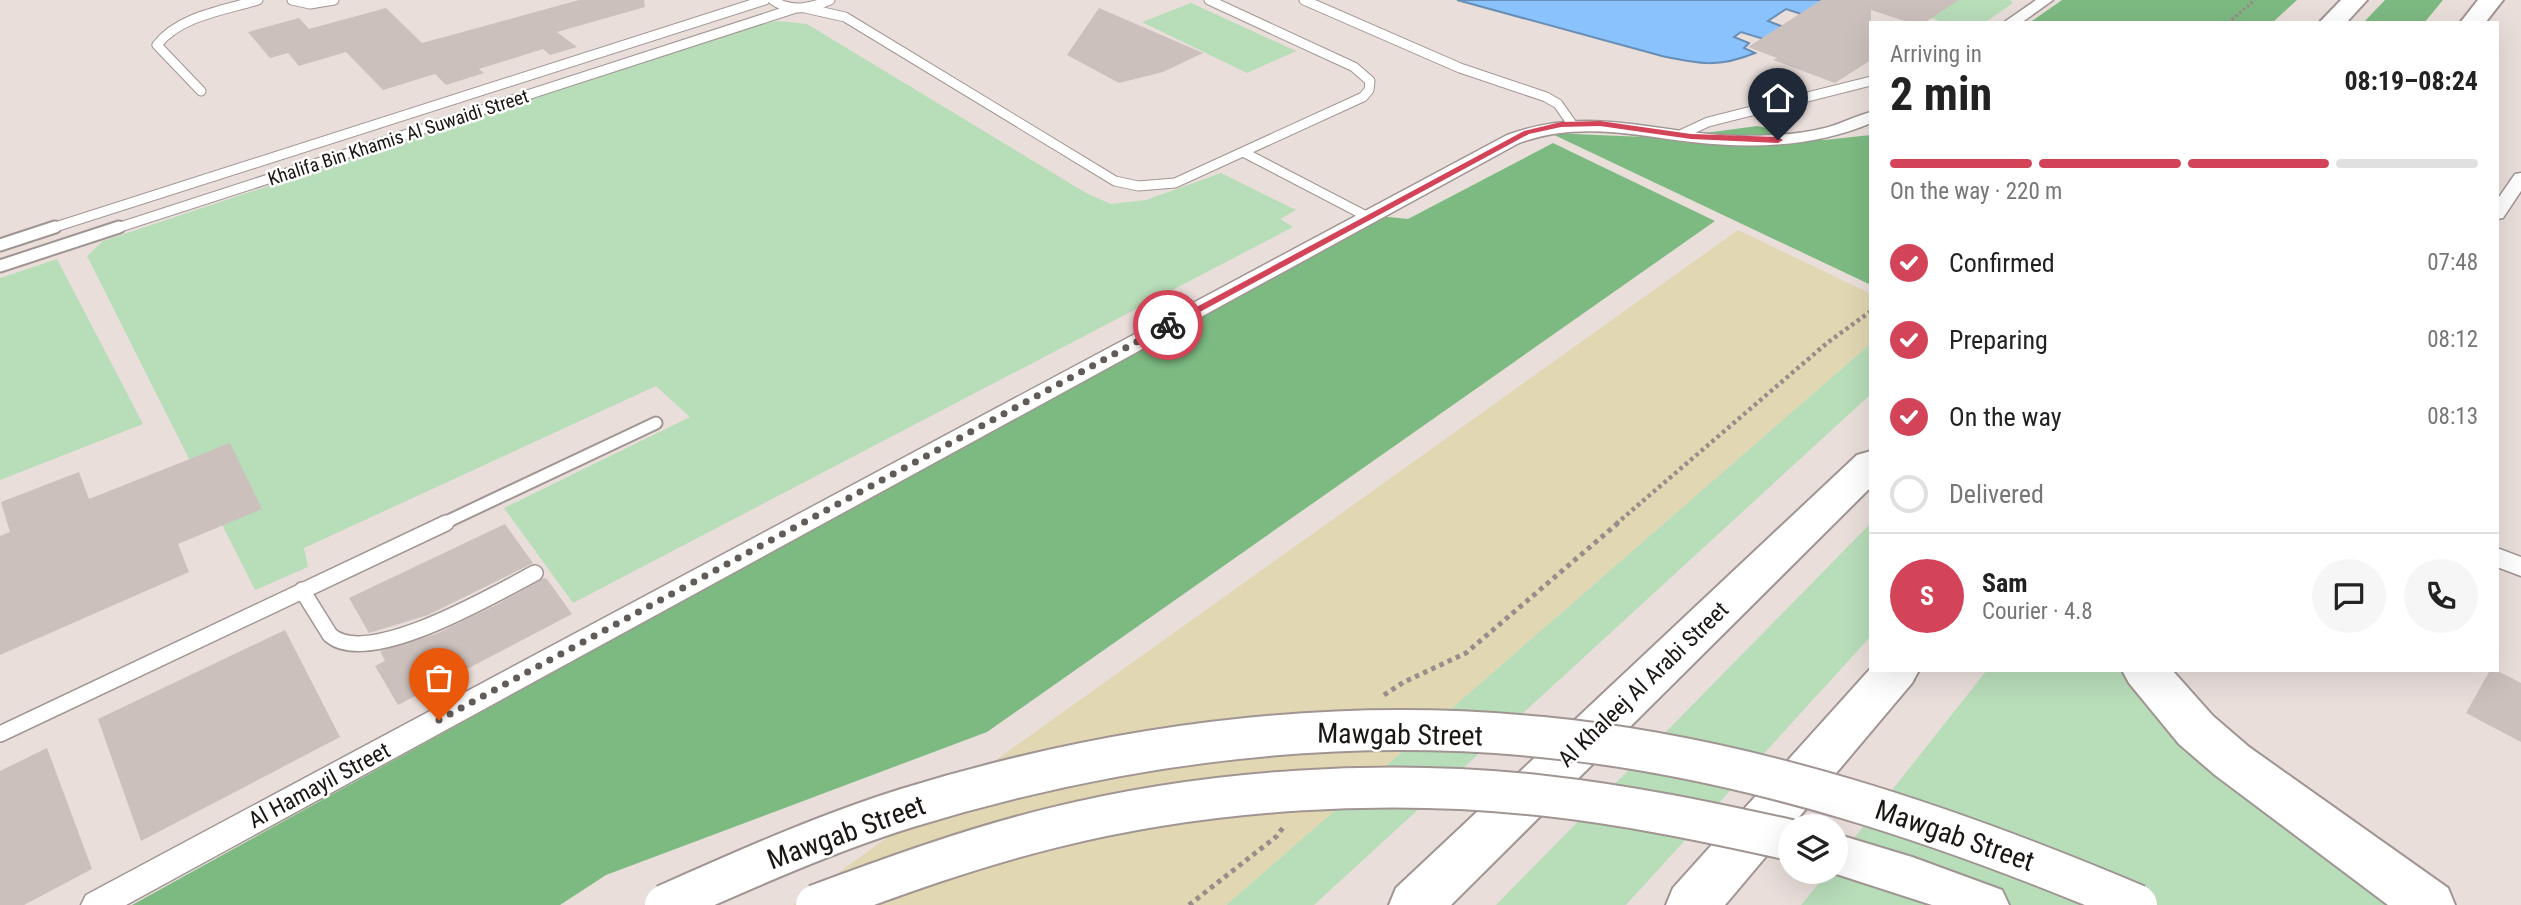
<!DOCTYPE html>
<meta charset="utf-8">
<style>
:root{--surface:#fff;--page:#f6f6f6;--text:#222;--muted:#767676;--line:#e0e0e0;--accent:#d44459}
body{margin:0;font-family:"Roboto Condensed",sans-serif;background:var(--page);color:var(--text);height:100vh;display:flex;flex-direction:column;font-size:26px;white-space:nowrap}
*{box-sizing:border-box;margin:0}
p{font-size:23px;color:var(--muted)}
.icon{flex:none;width:38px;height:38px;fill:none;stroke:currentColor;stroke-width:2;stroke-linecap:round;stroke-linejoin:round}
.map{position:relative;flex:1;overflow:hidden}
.panel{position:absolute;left:1869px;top:21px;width:630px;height:651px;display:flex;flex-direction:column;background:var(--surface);border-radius:0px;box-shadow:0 7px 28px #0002}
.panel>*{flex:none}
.tools{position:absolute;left:1778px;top:814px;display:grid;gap:14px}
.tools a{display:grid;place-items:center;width:70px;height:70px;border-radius:50%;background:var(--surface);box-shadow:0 7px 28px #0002;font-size:35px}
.pin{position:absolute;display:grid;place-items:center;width:60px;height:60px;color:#fff;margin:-72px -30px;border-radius:50% 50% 50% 0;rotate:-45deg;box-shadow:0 0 7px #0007}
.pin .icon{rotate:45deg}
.courier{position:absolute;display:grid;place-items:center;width:70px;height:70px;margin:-35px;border:5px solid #d44459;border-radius:50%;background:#fff;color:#222;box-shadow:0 2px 9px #0007}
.summary em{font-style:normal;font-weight:700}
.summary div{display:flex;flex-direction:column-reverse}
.summary{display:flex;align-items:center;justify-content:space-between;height:119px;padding:0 21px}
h1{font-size:46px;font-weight:700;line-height:52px}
.bar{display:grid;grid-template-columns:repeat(4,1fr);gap:10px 7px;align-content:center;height:84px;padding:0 21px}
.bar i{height:9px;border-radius:5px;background:var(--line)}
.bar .active{background:var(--accent)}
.bar p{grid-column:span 4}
.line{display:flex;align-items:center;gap:18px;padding:0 21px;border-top:2px solid var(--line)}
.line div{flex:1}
.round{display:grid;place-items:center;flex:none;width:74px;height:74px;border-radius:37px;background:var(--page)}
ol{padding:0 21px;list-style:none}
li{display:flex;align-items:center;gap:21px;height:77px}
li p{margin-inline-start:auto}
li .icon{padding:7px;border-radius:50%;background:var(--accent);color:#fff;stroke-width:4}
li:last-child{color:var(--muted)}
li i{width:38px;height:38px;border:4px solid var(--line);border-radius:50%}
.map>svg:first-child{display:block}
.green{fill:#b8ddb9}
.forest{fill:#7dba82}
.sand{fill:#e1d7b2}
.water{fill:#89c2fc;stroke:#688eb6;stroke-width:2}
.building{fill:#cbc0bc}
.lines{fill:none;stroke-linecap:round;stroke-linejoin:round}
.lane-far2-casing{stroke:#a09592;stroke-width:11}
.lane-far1-casing{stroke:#a09592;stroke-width:15}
.lane-casing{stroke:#a09592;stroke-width:18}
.street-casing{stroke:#a09592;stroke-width:3}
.secondary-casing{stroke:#a09592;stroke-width:4}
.highway-casing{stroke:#a09592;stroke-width:4}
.path-far2{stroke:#978e8b;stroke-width:3.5;stroke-dasharray:2.5 2.5;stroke-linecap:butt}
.path-far1{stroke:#978e8b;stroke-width:4.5;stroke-dasharray:3.5 3.5;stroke-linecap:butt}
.path{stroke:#978e8b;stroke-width:5;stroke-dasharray:4.5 4.5;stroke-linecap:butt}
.lane-far2{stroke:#fff;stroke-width:9}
.lane-far1{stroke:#fff;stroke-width:11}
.lane{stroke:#fff;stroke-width:15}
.street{fill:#fff;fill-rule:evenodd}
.secondary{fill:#fff;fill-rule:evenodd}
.highway{fill:#fff;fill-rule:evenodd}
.secondary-bridge-casing{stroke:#a09592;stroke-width:44;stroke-linecap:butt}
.secondary-bridge{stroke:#fff;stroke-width:40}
.route{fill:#d44459}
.done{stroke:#625c59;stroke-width:7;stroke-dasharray:0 12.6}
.labels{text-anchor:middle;stroke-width:5;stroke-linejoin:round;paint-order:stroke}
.far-street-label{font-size:19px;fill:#1a1614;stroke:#fff}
.street-label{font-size:23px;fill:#1a1614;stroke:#fff}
.near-street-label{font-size:28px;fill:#1a1614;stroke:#fff}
</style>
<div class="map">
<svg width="2521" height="905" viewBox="0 0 2521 905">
<rect width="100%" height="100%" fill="#e9deda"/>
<path class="green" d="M1954,0H2010L2013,3L1984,23H1946L1928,17Z
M1191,3L1296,51L1247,73L1142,22Z
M778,21L807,24L1086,193L1111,204L1146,200L1221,173L1296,210L1280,219L1293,227L573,603L504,508L690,417L656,386L304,548L308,567L255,590L87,256L103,241L743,28Z
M57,259L143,424L0,480V278Z
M1871,343V394L1314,905H1226Z
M1871,523V636L1626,905H1496Z
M1987,670H2125L2408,905H1801L1828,872H1836V861Z"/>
<path class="forest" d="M2062,0H2297L2272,23H2029Z
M2385,0H2443L2424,23H2363Z
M1757,126L1824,140L1871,135V285L1550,133L1668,138Z
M1553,143L1715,221L987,732L606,875L560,905H132L1379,216L1408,219Z"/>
<path class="sand" d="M1738,230L1871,294V343L1226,905H793Z"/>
<path class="water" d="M1457,0H1832L1814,18L1786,9L1768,21L1789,29L1770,41L1741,32L1734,37L1749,43L1744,48L1755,53C1719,68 1699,64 1662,56Z"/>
<path class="building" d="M579,0H644L645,7L557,32L577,47L550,55L543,49L479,69L484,73L446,85L435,74L383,90L346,52L299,66L288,53L270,58L248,32L299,18L309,29L386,8L422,43Z
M1821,0H1959L1924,23H1911L1871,10V60L1835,83L1773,60L1777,58L1748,47Z
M1099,8L1203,53L1163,72L1119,83L1067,55Z
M230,443L262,509L178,544L189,572L0,655V536L10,532L1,502L79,472L89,499Z
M505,524L533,563L428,615L369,633L349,598Z
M544,578L547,579L572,614L398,705L375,666L385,661L380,651L436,634L496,605Z
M285,630L340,737L141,841L98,719Z
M2490,670H2496L2521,683V742L2466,713Z
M47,748L92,869L24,905H0V771Z"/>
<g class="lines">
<defs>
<path id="lane-far2" d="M292,0L310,4L334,0
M773,0C790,13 811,8 830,0
M1304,0L1460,68L1546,97L1558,104L1572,124
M805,8L845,17L1115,181L1138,186L1175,183L1363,97L1369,90L1370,81L1354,67L1209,0
M201,91L157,45C179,16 225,10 258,0
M1680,135L1708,122L1871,81
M1245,153L1368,217
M49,229L765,0
M114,229L796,8"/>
<path id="lane-far1" d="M0,245L55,227
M0,266L119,227
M442,524L656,423"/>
<path id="lane" d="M302,590L330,635C368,669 495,594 535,573
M0,734L446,523"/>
<path id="street" d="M2036,0H2053L2021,23H2003Z
M1871,112V123C1814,147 1753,149 1692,142C1633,135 1578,121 1519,143L126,905H81L86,895L1507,135C1592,104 1655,134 1740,136C1768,136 1798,135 1825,128C1841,124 1855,116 1871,112Z
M2521,173V191L2503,218L2497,219V200L2515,174Z
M2497,548L2521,557V576L2497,567Z"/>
<path id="secondary" d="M1836,834L1912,857L2002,890L2009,905H1932L1830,872H1836Z"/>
<path id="highway" d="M2341,0H2367L2346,23H2319Z
M2478,0H2503L2485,23H2460Z
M1871,451V487L1451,905H1389L1396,888L1857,455Z
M1871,668V670H1919L1912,683L1725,905H1666L1673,888Z
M2122,670H2172L2213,716L2249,747L2448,888L2455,905H2388L2215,775L2179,744L2129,683Z"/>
</defs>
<use href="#lane-far2" class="lane-far2-casing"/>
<use href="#lane-far1" class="lane-far1-casing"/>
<use href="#lane" class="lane-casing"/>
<use href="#street" class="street-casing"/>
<use href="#secondary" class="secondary-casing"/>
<use href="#highway" class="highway-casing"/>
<path class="path-far2" d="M2228,23L2255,0"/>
<path class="path-far1" d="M1616,524L1827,343L1871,311"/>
<path class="path" d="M1384,695L1404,682L1466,653L1618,523
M1189,905L1277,836L1284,826"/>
<use href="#lane-far2" class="lane-far2"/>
<use href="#lane-far1" class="lane-far1"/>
<use href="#lane" class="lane"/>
<use href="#street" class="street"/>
<use href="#secondary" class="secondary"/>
<use href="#highway" class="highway"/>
<defs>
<path id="secondary-bridge" d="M665,905C744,870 824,834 907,808C1112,745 1328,716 1542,737C1748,757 1948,825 2137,905
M816,905C894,876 971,848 1052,828C1208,789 1386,778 1546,796C1628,805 1709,822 1790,840"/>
</defs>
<use href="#secondary-bridge" class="secondary-bridge-casing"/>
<use href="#secondary-bridge" class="secondary-bridge"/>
</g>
<path class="route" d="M1600,121L1691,134L1778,137L1783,140L1778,143L1691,139L1600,126L1561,127L1529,134L1172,327L1163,325L1524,131L1561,122Z"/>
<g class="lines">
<path class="done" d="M439,720L1168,325"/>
</g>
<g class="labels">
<g class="far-street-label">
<text transform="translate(398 137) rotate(-18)" y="7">Khalifa Bin Khamis Al Suwaidi Street</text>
</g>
<g class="street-label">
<text transform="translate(1643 684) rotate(-44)" y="8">Al Khaleej Al Arabi Street</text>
<text transform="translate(319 785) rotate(-28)" y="8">Al Hamayil Street</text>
</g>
<g class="near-street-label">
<text transform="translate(1400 734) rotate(1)" y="10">Mawgab Street</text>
<text transform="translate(846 832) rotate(-20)" y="10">Mawgab Street</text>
<text transform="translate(1955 835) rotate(19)" y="10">Mawgab Street</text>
</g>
</g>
</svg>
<div class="tools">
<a><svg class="icon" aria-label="layers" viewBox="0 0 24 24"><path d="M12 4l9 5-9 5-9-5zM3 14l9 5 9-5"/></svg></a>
</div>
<div class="pin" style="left:439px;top:720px;background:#ea580c"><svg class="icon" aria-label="bag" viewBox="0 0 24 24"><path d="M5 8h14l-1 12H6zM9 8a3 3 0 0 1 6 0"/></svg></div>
<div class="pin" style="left:1778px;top:140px;background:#1f2937"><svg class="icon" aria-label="home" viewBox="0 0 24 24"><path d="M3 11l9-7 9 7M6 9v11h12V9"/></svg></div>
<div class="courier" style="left:1168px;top:325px"><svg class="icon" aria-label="bike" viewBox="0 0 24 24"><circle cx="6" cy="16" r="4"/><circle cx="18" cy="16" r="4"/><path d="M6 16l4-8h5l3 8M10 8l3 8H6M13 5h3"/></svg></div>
<section class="panel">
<div class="summary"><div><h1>2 min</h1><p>Arriving in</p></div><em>08:19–08:24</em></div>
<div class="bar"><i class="active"></i><i class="active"></i><i class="active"></i><i></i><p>On the way · 220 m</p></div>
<ol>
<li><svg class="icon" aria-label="check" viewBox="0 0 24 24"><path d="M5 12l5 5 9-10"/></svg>Confirmed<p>07:48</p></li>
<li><svg class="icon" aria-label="check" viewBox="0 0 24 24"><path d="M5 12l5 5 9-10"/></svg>Preparing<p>08:12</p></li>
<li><svg class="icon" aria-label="check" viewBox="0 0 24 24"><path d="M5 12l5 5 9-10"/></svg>On the way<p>08:13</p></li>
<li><i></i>Delivered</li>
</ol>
<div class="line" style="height:126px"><b class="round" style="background:var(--accent);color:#fff">S</b><div><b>Sam</b><p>Courier · 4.8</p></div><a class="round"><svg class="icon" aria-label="chat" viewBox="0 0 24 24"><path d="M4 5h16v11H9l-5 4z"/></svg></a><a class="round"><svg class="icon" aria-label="phone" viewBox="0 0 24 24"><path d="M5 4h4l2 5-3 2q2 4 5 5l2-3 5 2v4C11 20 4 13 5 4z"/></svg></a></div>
</section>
</div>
